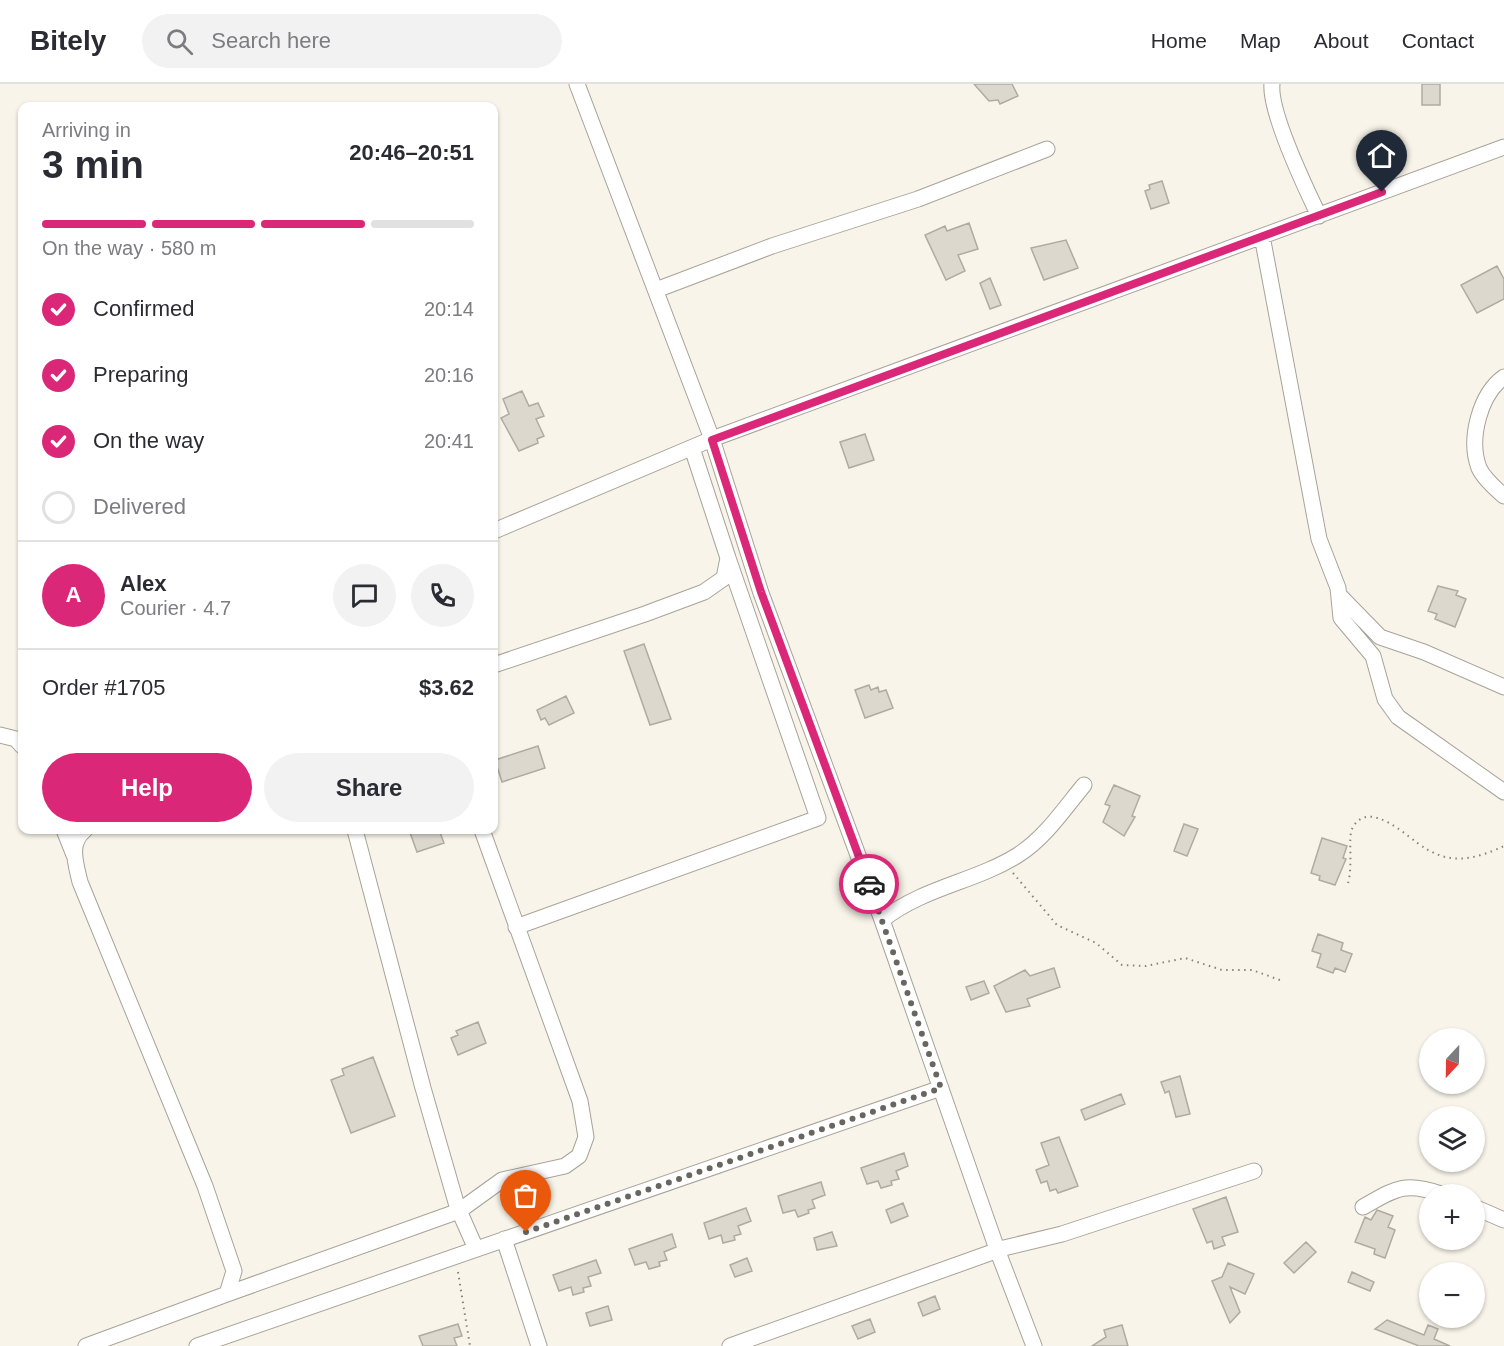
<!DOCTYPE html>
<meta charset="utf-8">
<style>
:root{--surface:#fff;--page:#f2f2f3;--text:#2b2b33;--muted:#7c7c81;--line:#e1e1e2;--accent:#db2777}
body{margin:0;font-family:Arial,sans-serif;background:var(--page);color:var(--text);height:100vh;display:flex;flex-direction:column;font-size:22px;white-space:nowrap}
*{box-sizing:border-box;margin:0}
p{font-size:20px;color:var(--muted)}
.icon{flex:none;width:33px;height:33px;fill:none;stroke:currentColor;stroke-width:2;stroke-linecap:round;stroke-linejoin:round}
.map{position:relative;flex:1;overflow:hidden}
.details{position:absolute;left:18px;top:18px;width:480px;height:732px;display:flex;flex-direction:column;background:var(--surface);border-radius:12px;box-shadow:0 2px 4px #0004}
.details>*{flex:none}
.needle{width:39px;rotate:202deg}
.tools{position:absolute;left:1419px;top:944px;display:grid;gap:12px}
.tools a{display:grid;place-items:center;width:66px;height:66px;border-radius:50%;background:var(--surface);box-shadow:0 2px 4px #0004;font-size:30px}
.pin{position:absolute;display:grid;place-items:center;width:51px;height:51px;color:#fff;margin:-62px -26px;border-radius:50% 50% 50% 0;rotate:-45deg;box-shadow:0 0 6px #0007}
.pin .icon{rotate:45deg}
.courier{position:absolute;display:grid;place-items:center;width:60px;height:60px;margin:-30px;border:4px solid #db2777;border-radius:50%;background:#fff;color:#222;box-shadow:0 2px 8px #0007}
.summary em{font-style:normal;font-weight:700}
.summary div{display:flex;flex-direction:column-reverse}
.summary{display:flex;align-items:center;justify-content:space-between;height:102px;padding:0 24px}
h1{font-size:39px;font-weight:700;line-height:45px}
.bar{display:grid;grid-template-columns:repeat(4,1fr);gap:9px 6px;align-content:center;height:72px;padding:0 24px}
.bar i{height:8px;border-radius:4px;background:var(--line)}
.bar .on{background:var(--accent)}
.bar p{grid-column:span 4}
.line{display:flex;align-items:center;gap:15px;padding:0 24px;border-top:2px solid var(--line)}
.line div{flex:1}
.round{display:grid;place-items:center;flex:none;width:63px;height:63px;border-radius:32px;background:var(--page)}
ol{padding:0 24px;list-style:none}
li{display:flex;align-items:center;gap:18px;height:66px}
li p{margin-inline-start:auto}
li .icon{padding:6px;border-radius:50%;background:var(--accent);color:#fff;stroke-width:4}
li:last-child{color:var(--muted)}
li i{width:33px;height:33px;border:3px solid var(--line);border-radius:50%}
.primary-button{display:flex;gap:12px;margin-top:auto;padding:12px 24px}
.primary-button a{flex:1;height:69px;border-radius:36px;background:var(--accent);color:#fff;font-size:24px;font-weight:700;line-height:69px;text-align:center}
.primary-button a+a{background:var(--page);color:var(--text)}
header{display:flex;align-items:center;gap:36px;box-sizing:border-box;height:84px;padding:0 30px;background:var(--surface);border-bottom:2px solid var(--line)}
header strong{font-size:28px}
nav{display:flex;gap:33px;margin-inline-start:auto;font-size:21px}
.search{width:420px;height:54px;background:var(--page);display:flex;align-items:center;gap:15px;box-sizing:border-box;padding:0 21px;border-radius:33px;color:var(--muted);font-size:22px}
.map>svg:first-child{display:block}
.building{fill:#dcd8ce;stroke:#afaba1;stroke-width:1.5}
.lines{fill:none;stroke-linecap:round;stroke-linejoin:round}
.minor-casing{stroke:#a8a399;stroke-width:17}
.path{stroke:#85827b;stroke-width:2;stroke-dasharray:1.5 4.5;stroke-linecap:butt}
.minor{stroke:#fff;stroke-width:15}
.done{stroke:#696660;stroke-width:6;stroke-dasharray:0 10.8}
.route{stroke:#db2777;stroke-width:8}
</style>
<header>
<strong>Bitely</strong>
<div class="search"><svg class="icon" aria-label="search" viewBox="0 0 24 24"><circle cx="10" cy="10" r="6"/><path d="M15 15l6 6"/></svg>Search here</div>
<nav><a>Home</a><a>Map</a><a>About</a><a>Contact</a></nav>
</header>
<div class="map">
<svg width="1504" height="1262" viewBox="0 0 1504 1262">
<rect width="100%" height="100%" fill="#f8f4e9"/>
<path class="building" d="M974,0H1012L1018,12L1000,20L998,16L989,17Z
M1422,0H1440V21H1422Z
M1162,97L1169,119L1151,125L1145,107L1150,105L1149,101Z
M969,139L978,165L958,171L965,187L946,196L925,151L945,142L947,147Z
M1066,156L1078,184L1044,196L1031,164Z
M1497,182L1504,195V215L1477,229L1461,201Z
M990,194L1001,221L990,225L980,199Z
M522,307L529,322L538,319L544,332L536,335L544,352L537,355L538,359L519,367L501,334L509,330L503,315Z
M865,350L874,376L849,384L840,358Z
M1438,502L1458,507L1456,511L1466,515L1455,543L1435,535L1437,530L1428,527Z
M644,560L671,635L650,641L624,567Z
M869,601L871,606L878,603L879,608L886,606L893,624L865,634L855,606Z
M566,612L574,629L549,641L545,634L541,636L537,626Z
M538,662L545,684L502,698L495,676Z
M1114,701L1140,712L1132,732L1135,733L1124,752L1103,738L1110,722L1105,720Z
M1184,740L1198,745L1187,772L1174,767Z
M409,746H439L444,759L417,768Z
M1322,754L1347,762L1343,774L1346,775L1335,801L1319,796L1320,792L1311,789Z
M1318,850L1343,859L1341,866L1352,870L1345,888L1335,884L1333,889L1317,883L1321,870L1312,867Z
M1054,884L1060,903L1027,915L1030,922L1006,928L994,902L1025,886L1030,892Z
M984,897L989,909L971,916L966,903Z
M478,938L486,959L458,971L451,954L458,951L456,947Z
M373,973L395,1032L351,1049L331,996L344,991L342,985Z
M1180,992L1190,1030L1176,1033L1169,1007L1165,1009L1161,998Z
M1121,1010L1125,1020L1085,1036L1081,1026Z
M1059,1053L1078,1102L1058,1109L1056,1105L1050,1107L1047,1097L1041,1099L1036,1086L1049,1081L1041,1059Z
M904,1069L908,1082L896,1087L899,1095L891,1097L892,1101L881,1104L878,1097L867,1100L861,1084Z
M821,1098L825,1111L812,1116L815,1124L808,1126L809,1129L798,1133L795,1126L783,1129L778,1112Z
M1226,1113L1238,1148L1222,1153L1225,1161L1214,1165L1212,1157L1207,1159L1193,1125Z
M903,1119L908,1132L891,1139L886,1126Z
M746,1124L751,1137L738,1142L741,1150L734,1152L735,1156L723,1159L721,1151L709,1155L704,1139Z
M1377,1126L1393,1132L1388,1143L1395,1146L1385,1174L1374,1170L1375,1165L1355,1158L1365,1133L1371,1136Z
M832,1148L837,1162L817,1166L814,1154Z
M672,1150L676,1163L664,1168L667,1176L659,1178L660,1182L649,1185L646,1178L635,1181L629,1165Z
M1306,1158L1316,1168L1294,1189L1284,1179Z
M747,1174L752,1187L735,1193L730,1181Z
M596,1176L601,1189L588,1193L591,1202L583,1204L584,1208L573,1211L571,1203L559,1207L553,1191Z
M1228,1179L1254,1190L1245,1210L1230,1203L1240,1228L1230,1239L1212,1197L1222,1193Z
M1352,1188L1374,1198L1370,1207L1348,1198Z
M935,1212L940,1225L923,1232L918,1219Z
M608,1222L612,1236L590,1242L586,1229Z
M870,1235L875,1248L858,1255L852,1242Z
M1387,1236L1424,1251L1428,1241L1438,1245L1434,1255L1450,1262H1419L1375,1245Z
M458,1240L462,1252L454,1254L457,1262H423L419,1252Z
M1122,1241L1128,1262H1092L1106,1253L1104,1246Z"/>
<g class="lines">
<defs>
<path id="minor" d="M577,0L712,355L761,509L882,836L998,1168L1034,1262
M1272,0C1269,28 1306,105 1319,132
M1262,152L1319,455L1338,504L1341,534L1373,572L1385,615L1398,633L1504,708
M656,206L772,162L918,115L1047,65
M1504,293C1480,310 1468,355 1479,384C1483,393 1497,406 1504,412
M494,447L712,355L1504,63
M1339,511L1380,553L1424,568L1504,603
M494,581L645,530L704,508L724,494L728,474L692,364
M0,651L16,655L22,662
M64,746L74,771
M85,746C68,759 76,780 80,798L205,1102L234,1187L227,1210L86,1262
M355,746L423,1004L457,1122L476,1165
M882,836C924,803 975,798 1018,771C1045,754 1064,725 1084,701
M516,843L818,734L728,474
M1363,1123C1395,1105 1404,1097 1441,1110
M1474,1123L1504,1136
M504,1155L539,1262
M227,1210L459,1127L502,1096L565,1082L579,1072L586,1053L580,1017L482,746
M197,1262L941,1004
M730,1262L1004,1164L1062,1150L1254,1087"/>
</defs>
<use href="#minor" class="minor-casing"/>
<path class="path" d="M1013,789L1057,841L1096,859L1122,881L1146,882L1185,874L1222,886H1252L1280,896
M1348,799C1353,783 1348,753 1352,745C1368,712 1409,755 1425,764C1433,769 1442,773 1451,774C1468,777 1489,769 1504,762
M458,1188L470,1262"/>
<use href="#minor" class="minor"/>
</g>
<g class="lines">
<path class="done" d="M526,1148L941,1004L869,800"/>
<path class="route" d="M869,800L761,508L712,356L1382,108"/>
</g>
</svg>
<div class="tools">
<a><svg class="needle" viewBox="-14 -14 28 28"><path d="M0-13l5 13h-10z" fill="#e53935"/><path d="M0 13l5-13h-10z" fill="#7c7c81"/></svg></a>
<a><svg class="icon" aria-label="layers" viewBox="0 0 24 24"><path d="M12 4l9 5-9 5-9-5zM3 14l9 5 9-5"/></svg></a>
<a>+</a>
<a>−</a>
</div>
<div class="pin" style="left:526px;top:1148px;background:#ea580c"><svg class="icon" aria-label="bag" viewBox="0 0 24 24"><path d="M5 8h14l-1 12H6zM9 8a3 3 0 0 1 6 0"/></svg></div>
<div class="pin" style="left:1382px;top:108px;background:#1f2937"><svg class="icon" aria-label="home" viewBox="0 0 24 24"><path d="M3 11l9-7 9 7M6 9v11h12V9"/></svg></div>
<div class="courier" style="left:869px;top:800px"><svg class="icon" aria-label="car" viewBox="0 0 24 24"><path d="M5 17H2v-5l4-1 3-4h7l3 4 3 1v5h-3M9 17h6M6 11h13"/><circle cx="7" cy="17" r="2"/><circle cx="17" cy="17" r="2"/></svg></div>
<section class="details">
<div class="summary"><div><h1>3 min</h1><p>Arriving in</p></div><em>20:46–20:51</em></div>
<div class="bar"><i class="on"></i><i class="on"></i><i class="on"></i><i></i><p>On the way · 580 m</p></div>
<ol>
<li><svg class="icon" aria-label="check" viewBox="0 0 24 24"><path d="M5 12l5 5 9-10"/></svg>Confirmed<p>20:14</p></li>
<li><svg class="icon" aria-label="check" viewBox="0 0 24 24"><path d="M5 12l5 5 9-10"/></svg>Preparing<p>20:16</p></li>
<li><svg class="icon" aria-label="check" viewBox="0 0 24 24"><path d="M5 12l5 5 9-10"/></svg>On the way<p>20:41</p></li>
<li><i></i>Delivered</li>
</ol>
<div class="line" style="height:108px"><b class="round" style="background:var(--accent);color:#fff">A</b><div><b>Alex</b><p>Courier · 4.7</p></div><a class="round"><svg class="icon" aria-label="chat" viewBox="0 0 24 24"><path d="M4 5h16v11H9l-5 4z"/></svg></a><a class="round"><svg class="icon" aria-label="phone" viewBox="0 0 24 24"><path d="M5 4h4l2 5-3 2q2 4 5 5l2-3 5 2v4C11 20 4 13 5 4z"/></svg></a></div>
<div class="line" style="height:78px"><div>Order #1705</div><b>$3.62</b></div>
<div class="primary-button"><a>Help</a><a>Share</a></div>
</section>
</div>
